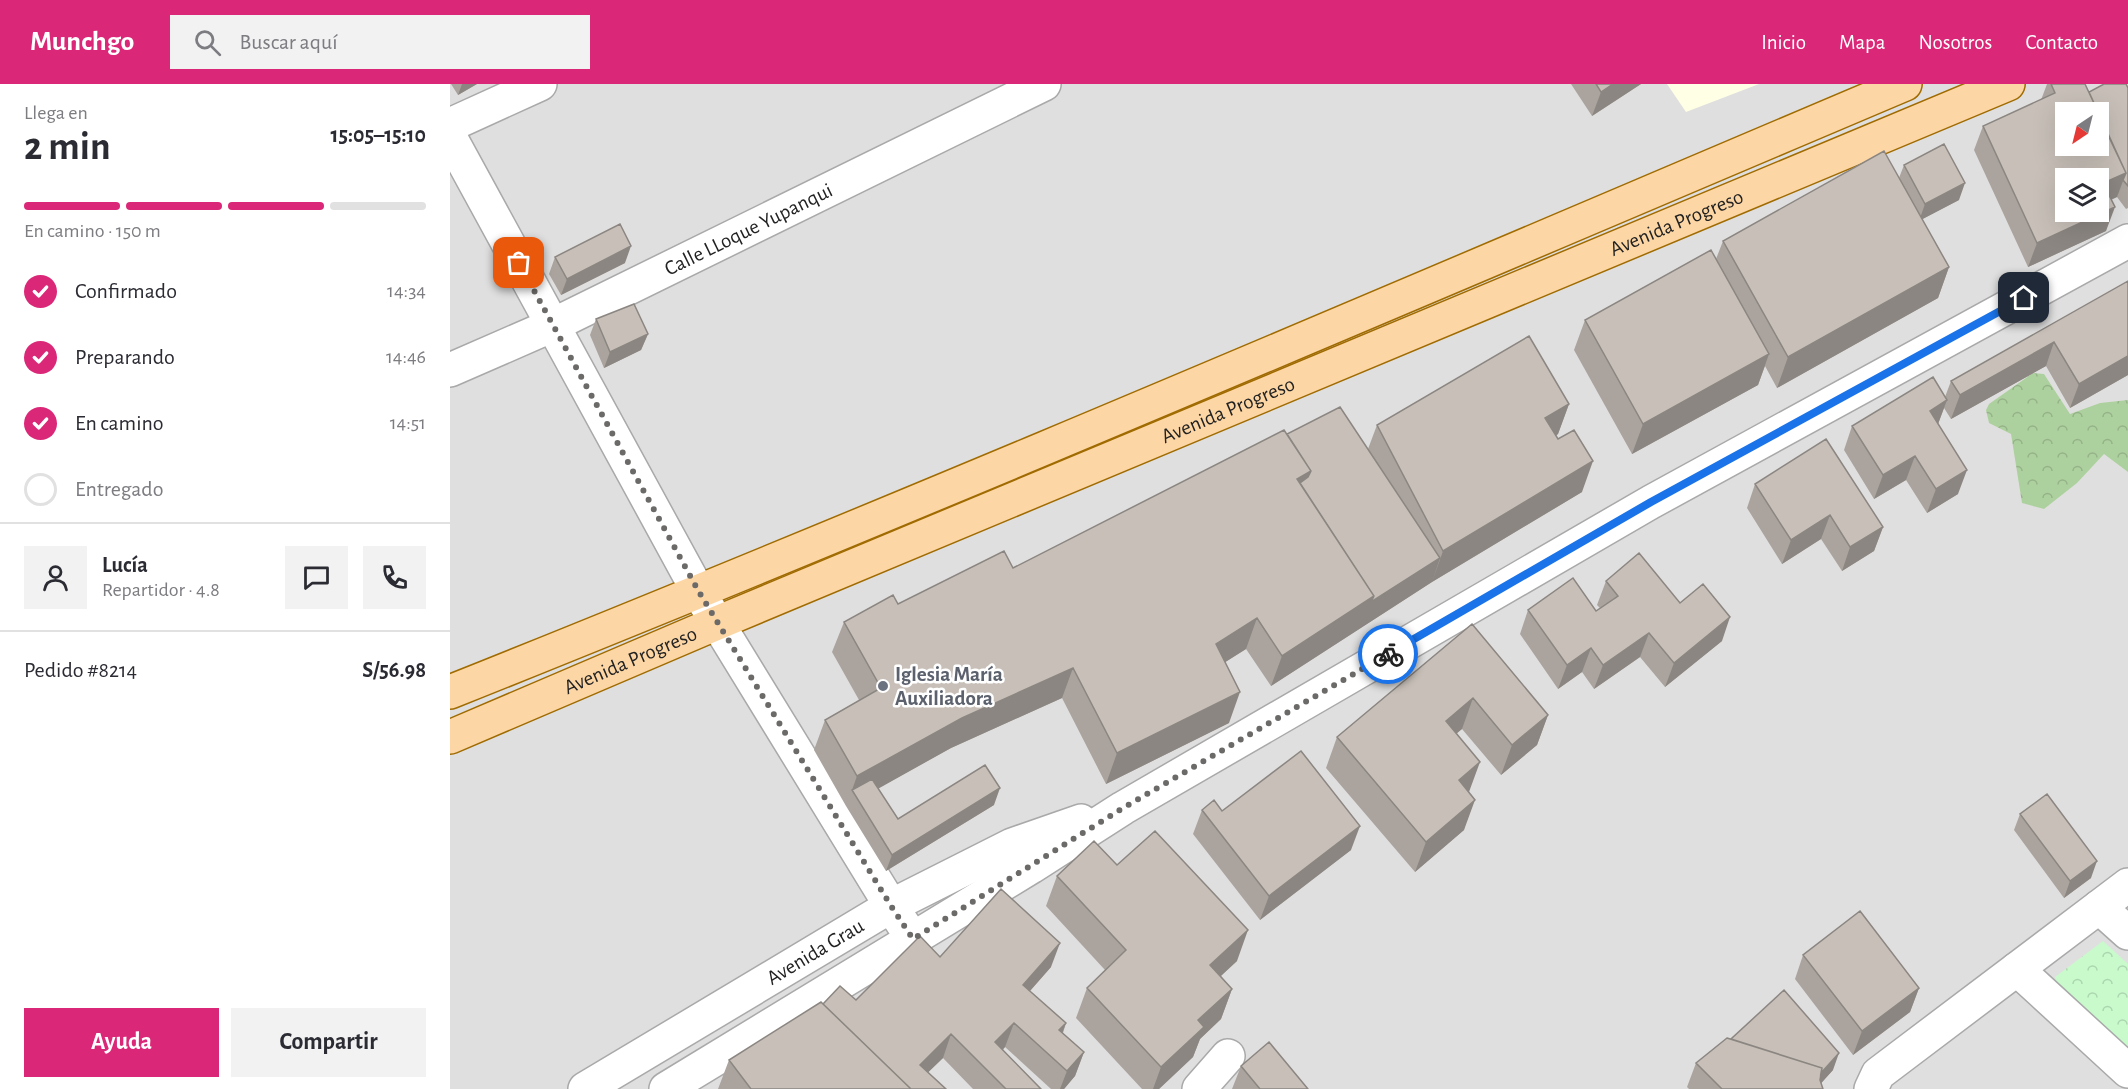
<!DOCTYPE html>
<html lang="es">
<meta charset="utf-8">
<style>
:root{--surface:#fff;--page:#f2f2f3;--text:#2b2b33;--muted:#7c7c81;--line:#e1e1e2;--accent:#db2777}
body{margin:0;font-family:"Alegreya Sans",sans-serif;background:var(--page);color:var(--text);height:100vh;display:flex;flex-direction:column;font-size:22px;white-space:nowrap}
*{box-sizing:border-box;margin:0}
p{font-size:20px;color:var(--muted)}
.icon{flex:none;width:33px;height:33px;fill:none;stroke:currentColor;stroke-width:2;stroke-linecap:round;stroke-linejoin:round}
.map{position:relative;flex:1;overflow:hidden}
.side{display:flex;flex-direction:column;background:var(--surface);width:450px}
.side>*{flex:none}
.needle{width:39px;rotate:215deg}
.fabs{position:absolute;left:1605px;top:18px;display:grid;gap:12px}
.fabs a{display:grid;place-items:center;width:54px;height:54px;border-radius:0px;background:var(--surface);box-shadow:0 6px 24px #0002;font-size:30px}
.pin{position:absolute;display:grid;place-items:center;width:51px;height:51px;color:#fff;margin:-26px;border-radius:12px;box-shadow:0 3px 9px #0006}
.courier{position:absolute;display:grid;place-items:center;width:60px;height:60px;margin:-30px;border:4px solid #1a73e8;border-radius:50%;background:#fff;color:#222;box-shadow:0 2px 8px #0007}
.head em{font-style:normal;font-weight:600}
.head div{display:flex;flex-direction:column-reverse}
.head{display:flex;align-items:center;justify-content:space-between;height:102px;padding:0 24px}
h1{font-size:39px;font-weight:600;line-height:45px}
.bar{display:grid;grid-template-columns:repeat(4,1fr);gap:9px 6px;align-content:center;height:72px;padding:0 24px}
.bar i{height:8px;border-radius:4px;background:var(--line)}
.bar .on{background:var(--accent)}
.bar p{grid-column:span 4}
.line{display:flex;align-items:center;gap:15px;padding:0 24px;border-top:2px solid var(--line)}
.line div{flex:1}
.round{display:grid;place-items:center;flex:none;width:63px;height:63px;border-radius:0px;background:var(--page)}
ol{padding:0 24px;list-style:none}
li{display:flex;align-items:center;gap:18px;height:66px}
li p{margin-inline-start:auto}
li .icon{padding:6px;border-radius:50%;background:var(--accent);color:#fff;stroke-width:4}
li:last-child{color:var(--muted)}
li i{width:33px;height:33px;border:3px solid var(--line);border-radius:50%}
.primary-button{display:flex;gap:12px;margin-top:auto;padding:12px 24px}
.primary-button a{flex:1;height:69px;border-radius:0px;background:var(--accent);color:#fff;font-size:24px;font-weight:600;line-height:69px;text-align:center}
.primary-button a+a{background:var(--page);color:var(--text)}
header{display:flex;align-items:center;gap:36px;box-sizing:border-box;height:84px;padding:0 30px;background:var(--accent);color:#fff}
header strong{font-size:28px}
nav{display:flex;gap:33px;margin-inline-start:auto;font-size:21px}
.search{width:420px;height:54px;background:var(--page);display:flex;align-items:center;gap:15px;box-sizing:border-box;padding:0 21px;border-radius:0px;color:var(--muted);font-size:22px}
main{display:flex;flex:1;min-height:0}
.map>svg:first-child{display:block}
.residential{fill:#e0dfdf;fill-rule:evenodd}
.education{fill:#ffffe5}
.forest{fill:url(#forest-crowns)}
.park{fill:url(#park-crowns)}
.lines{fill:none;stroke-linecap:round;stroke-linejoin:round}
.minor-casing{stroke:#a9a9a9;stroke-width:36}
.tertiary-casing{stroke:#a9a9a9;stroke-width:36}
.primary-casing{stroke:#a06b00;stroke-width:36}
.minor{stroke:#fff;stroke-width:33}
.tertiary{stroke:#fff;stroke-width:33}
.primary{stroke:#fcd6a4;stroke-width:33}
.wall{fill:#aba49e}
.shaded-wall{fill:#8b8681}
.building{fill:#c7bfb8;stroke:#8b8681;stroke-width:1.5;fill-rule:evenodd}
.done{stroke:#6b6a68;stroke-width:6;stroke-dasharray:0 10.8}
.route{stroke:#1a73e8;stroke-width:8}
.worship-dot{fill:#6b7280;stroke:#fff;stroke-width:2}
.labels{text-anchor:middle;stroke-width:5;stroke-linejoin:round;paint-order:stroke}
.street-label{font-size:21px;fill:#222;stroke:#fff}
.worship-label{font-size:21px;font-weight:bold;fill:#5b616d;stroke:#fff;text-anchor:start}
</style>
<header>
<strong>Munchgo</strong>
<div class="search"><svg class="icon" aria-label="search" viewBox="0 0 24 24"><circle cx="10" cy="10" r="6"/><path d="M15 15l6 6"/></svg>Buscar aquí</div>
<nav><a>Inicio</a><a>Mapa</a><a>Nosotros</a><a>Contacto</a></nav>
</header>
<main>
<section class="side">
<div class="head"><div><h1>2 min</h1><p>Llega en</p></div><em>15:05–15:10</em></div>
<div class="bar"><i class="on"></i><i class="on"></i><i class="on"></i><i></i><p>En camino · 150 m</p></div>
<ol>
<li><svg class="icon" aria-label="check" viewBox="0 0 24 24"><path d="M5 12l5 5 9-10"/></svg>Confirmado<p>14:34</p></li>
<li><svg class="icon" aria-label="check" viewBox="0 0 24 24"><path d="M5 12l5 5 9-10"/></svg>Preparando<p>14:46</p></li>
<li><svg class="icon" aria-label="check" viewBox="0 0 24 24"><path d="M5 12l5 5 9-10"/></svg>En camino<p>14:51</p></li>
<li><i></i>Entregado</li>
</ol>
<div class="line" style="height:108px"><a class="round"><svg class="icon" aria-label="person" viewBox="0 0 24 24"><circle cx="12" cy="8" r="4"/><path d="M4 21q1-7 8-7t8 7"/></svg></a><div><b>Lucía</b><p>Repartidor · 4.8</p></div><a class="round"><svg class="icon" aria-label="chat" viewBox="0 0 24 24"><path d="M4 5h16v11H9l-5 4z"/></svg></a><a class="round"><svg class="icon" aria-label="phone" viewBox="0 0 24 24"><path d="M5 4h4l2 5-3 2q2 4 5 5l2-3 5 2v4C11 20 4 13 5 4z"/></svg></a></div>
<div class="line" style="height:78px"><div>Pedido #8214</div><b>S/56.98</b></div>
<div class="primary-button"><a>Ayuda</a><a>Compartir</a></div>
</section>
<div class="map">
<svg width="1678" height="1005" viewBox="0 0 1678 1005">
<defs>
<pattern id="forest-crowns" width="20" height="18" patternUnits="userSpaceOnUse" patternTransform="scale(1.5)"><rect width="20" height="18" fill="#add19e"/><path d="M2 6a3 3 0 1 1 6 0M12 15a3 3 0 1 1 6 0" fill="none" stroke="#95b388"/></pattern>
<pattern id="park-crowns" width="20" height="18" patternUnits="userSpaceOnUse" patternTransform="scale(1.5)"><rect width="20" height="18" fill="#c8facc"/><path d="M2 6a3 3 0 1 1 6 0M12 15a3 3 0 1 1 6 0" fill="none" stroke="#acd6af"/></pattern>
</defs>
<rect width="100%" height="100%" fill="#f2efe9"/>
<path class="residential" d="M0,0H1678V1005H0ZM1616,28H1648V62H1616ZM1616,94H1648V128H1616Z"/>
<path class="education" d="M1217,0H1309L1236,28Z"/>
<path class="forest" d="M1583,289L1594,290L1620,330L1650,319L1678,316V388L1654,370L1627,399L1594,425L1572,419L1561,350L1539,339L1536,326L1539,320Z"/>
<path class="park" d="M1653,857L1678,880V966L1607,901L1605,893Z"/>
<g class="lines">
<defs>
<g id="minor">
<path d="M0,41L90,0"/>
<path d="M0,53L249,509L441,822L463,855"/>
<path id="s1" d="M0,286L103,241L594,0"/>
<path d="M1649,823L1678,849"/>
<path d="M1567,885L1678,987"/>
<path d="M749,1005L778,972"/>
<path d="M1421,1005L1428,990L1678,801"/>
</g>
<g id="tertiary">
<path id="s2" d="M135,1005L441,822L562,761L631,737"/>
<path d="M216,1005L581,783L673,724L1201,418L1678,157"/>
</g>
<g id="primary">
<path d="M0,608C488,413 971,205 1455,0"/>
<path id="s3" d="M0,653L267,539L1558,0"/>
</g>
</defs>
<use href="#minor" class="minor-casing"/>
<use href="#tertiary" class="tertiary-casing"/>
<use href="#primary" class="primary-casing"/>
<use href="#minor" class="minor"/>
<use href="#tertiary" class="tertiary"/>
<use href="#primary" class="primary"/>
</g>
<path class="wall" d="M1,0H27L8,11Z
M1121,0H1191L1142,32Z
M1597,0H1635L1639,8L1678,4V124L1676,125L1667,113L1661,116L1656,147L1578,183L1524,66L1533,42L1591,16Z
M1454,81L1509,116L1472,135L1499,183L1488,214L1327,304L1315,282L1308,301L1182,370L1124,266L1135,236L1266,175L1273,157L1449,94Z
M105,173L175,179L111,211L99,190Z
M1678,197V291L1620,324L1596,282L1501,335L1494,324L1488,340L1508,410L1477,429L1456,396L1424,415L1394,366L1402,342L1495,313L1501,297Z
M146,235L198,250L191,266L154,284L140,251Z
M1119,320L1108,350L1106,352L1132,408L982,498L821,602L796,565L775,578L779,639L656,700L612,614L501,664L428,704L448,735L544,721L436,787L396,722L364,666L375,636L409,616L382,568L394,538L563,484L837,350L918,365L927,341Z
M1305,400L1433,443L1424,467L1392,487L1371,455L1332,480L1297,424Z
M1156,497L1230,519L1272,557L1215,603L1190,573L1144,605L1132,588L1108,605L1070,550L1078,526L1146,527L1150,524L1147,521Z
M1022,540L1098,631L1087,661L1051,691L1012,645L1006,649L1019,708L1014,746L965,788L876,684L887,653Z
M752,726L772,727L901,766L810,836L743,750Z
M1570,730L1641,794L1614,814L1564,746Z
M667,781L787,877L771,892L782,905L771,935L750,955L743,973L709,1005H692L626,934L637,904L655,886L596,822L607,792Z
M1353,871L1469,904L1460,928L1403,971L1345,895Z
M490,873L601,883L580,907L616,939L613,949L634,968L625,992L614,1005H601L555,963L553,966L591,1005H523L493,974L478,988L496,1005H268L279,976L373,920L406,916Z
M1246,979L1383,986L1371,999L1373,1005H1239L1237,1003Z
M791,982L858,1005H782Z"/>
<path class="shaded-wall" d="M12,0H27L8,11Z
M1163,0H1191L1142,32L1151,8Z
M1676,89L1667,113L1648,121L1653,99Z
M1515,99L1509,116L1469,137L1475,120Z
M1665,123L1656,147L1578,183L1587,159Z
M181,162L175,179L111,211L117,195Z
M1499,183L1488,214L1327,304L1338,273Z
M198,250L191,266L154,284L160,268Z
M1604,258L1596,282L1501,335L1510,311Z
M1319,270L1308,301L1182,370L1193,340Z
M1678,272V291L1620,324L1629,300Z
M1497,316L1488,340L1480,327Z
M1119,320L1108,350L1084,364L1095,334Z
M1465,372L1456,396L1424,415L1433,391Z
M1143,377L1132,408L982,498L993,467Z
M1517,386L1508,410L1477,429L1486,405Z
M861,387L852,412L847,395Z
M1380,431L1371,455L1332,480L1341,456Z
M1433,443L1424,467L1392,487L1400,463Z
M990,474L982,498L821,602L832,572L924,512Z
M1280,533L1272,557L1215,603L1224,579Z
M807,534L796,565L755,591L766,560Z
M1199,549L1190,573L1144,605L1153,581Z
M1141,564L1132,588L1108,605L1117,581Z
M623,584L612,614L501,664L408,716L402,706L407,692L512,634Z
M790,608L779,639L656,700L667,669Z
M1023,614L1012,645L985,668L996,637Z
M1098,631L1087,661L1051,691L1062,661Z
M1030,678L1019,708L1009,696Z
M550,704L544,721L436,787L442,771Z
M1025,716L1014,746L965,788L976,758Z
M910,742L901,766L810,836L819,812Z
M1647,777L1641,794L1614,814L1620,797Z
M798,846L787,877L749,912L760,881Z
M610,859L601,883L564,925L573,901Z
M1469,904L1460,928L1403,971L1412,947Z
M782,905L771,935L750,955L743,973L709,1005H703L711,983L748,936Z
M564,939L555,963L536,982L545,958Z
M616,939L607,963L609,946Z
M501,950L493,974L461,1005L470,981Z
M634,968L625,992L614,1005H610L617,987Z
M1389,969L1383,986L1366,1005L1369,991Z"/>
<path class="building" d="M1146,0H1163L1151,8Z
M1601,0H1635L1648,28H1616V62H1648V30L1676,89L1653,99L1665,123L1587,159L1533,42L1605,9ZM1616,94H1648V128H1616Z
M1654,0H1676L1678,4V102L1673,96L1676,89L1639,8Z
M1494,60L1515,99L1475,120L1454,81Z
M1434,67L1499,183L1338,273L1273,157Z
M170,140L181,162L117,195L105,173Z
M1261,166L1319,270L1193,340L1135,236Z
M1678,197V272L1629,300L1604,258L1510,311L1501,297Z
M184,220L198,250L160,268L146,235Z
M1079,252L1119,320L1095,334L1108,355L1124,346L1143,377L993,467L927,341Z
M1483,293L1497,316L1480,327L1517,386L1486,405L1465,372L1433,391L1402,342Z
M890,323L990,474L921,518L924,512L850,399L858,393L861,387L837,350Z
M834,346L861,387L847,395L924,512L832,572L807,534L766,560L790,608L667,669L623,584L512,634L407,692L375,636L431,604L394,538L443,511L448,520L554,467L563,484Z
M1376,355L1433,443L1400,463L1380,431L1341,456L1305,400Z
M1189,469L1230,519L1253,500L1280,533L1224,579L1199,549L1153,581L1141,564L1117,581L1078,526L1123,494L1146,527L1168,512L1156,497Z
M1022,540L1098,631L1062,661L1023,614L996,637L1030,678L1009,696L1025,716L976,758L887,653Z
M851,667L910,742L819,812L752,726L764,716L772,727Z
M535,681L550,704L442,771L402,706L422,695L448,735Z
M1597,710L1647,777L1620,797L1570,730Z
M705,747L798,846L760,881L782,905L748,936L754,943L711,983L637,904L676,866L607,792L644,757L667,781Z
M551,805L610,859L573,901L616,939L609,946L634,968L617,987L564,939L545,958L591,1005H556L501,950L470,981L496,1005H461L373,920L390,902L406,916L470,852L490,873Z
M1410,827L1469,904L1412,947L1353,871Z
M1334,906L1389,969L1371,989L1372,984L1281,955Z
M371,918L461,1005H301L279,976Z
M1277,954L1372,984L1370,996L1373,1005H1272L1246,979Z
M819,958L858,1005H810L791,982Z"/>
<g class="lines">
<path class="done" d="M69,179L249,508L441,822L463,855L673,724L938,570"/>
<path class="route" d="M938,570L1201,418L1574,214"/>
</g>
<circle class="worship-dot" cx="433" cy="602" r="6"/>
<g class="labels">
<g class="street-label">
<text dy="7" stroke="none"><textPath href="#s3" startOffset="1330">Avenida Progreso</textPath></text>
<text dy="7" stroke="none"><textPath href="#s1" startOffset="330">Calle LLoque Yupanqui</textPath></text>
<text dy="7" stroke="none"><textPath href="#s3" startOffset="844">Avenida Progreso</textPath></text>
<text dy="7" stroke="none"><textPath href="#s3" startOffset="196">Avenida Progreso</textPath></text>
<text dy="7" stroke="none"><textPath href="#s2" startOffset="268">Avenida Grau</textPath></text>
</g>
<g class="worship-label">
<text x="445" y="597">Iglesia María<tspan x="445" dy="24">Auxiliadora</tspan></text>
</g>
</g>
</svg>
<div class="fabs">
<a><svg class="needle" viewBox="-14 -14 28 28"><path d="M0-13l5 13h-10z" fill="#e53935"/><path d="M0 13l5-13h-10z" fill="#7c7c81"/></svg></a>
<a><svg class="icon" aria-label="layers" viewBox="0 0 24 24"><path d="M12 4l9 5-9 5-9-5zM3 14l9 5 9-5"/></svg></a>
</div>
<div class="pin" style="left:69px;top:179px;background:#ea580c"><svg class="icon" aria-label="bag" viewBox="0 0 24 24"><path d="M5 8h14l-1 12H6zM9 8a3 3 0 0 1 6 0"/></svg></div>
<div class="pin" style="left:1574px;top:214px;background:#1f2937"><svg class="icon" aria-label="home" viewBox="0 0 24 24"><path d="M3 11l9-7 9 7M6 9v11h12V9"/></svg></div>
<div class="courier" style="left:938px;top:570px"><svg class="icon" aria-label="bike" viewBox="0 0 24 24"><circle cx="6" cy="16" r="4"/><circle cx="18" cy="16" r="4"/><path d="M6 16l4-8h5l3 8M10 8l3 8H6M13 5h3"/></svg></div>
</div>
</main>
